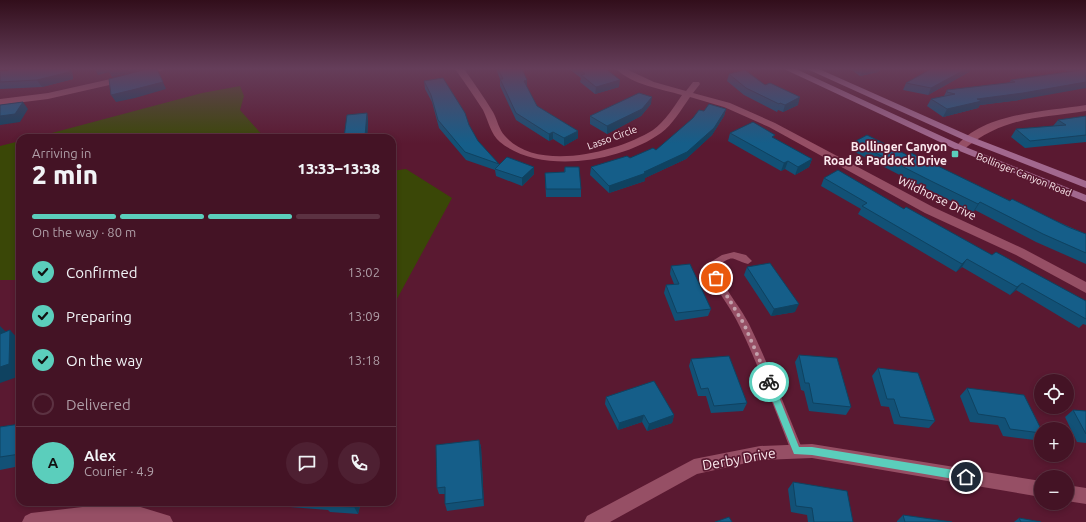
<!DOCTYPE html>
<meta charset="utf-8">
<style>
:root{--surface:#441325;--page:#4e2032;--text:#f1f3f6;--muted:#af9ea7;--line:#5c3242;--accent:#5bcebc}
body{margin:0;font-family:Ubuntu,sans-serif;background:var(--page);color:var(--text);height:100vh;display:flex;flex-direction:column;font-size:15px;white-space:nowrap}
*{box-sizing:border-box;margin:0}
p{font-size:13px;color:var(--muted)}
.icon{flex:none;width:22px;height:22px;fill:none;stroke:currentColor;stroke-width:2;stroke-linecap:round;stroke-linejoin:round}
.map{position:relative;flex:1;overflow:hidden}
.panel{position:absolute;left:16px;top:134px;width:380px;height:372px;display:flex;flex-direction:column;background:var(--surface);border-radius:12px;box-shadow:0 2px 6px #0003,0 0 0 1px var(--line)}
.panel>*{flex:none}
.tools{position:absolute;left:1034px;top:374px;display:grid;gap:8px}
.tools a{display:grid;place-items:center;width:40px;height:40px;border-radius:50%;background:var(--surface);box-shadow:0 2px 6px #0003,0 0 0 1px var(--line);font-size:20px}
.pin{position:absolute;display:grid;place-items:center;width:34px;height:34px;color:#fff;margin:-17px;border:2px solid #fff;border-radius:50%;box-shadow:0 1px 4px #0007}
.courier{position:absolute;display:grid;place-items:center;width:40px;height:40px;margin:-20px;border:3px solid #5bcebc;border-radius:50%;background:#fff;color:#222;box-shadow:0 1px 5px #0007}
.headline em{font-style:normal;font-weight:800}
.headline div{display:flex;flex-direction:column-reverse}
.headline{display:flex;align-items:center;justify-content:space-between;height:68px;padding:0 16px}
h1{font-size:26px;font-weight:800;line-height:30px}
.bar{display:grid;grid-template-columns:repeat(4,1fr);gap:6px 4px;align-content:center;height:48px;padding:0 16px}
.bar i{height:5px;border-radius:3px;background:var(--line)}
.bar .on{background:var(--accent)}
.bar p{grid-column:span 4}
.line{display:flex;align-items:center;gap:10px;padding:0 16px;border-top:1px solid var(--line)}
.line div{flex:1}
.round{display:grid;place-items:center;flex:none;width:42px;height:42px;border-radius:21px;background:var(--page)}
ol{padding:0 16px;list-style:none}
li{display:flex;align-items:center;gap:12px;height:44px}
li p{margin-inline-start:auto}
li .icon{padding:4px;border-radius:50%;background:var(--accent);color:#111;stroke-width:4}
li:last-child{color:var(--muted)}
li i{width:22px;height:22px;border:2px solid var(--line);border-radius:50%}
.map>svg:first-child{display:block}
.green{fill:#3a4707}
.lines{fill:none;stroke-linecap:round;stroke-linejoin:round}
.lane{fill:#964f65;fill-rule:evenodd}
.street{fill:#964f65;fill-rule:evenodd}
.secondary{fill:#a2688e;fill-rule:evenodd}
.wall{fill:#125176}
.shaded-wall{fill:#0f4260}
.building{fill:#155e89;stroke:#0f4260}
.route{fill:#5bcebc}
.done{stroke:#c3a1ac;stroke-width:4;stroke-dasharray:0 7.2}
.poi-dot{fill:#5bcebc;stroke:#5a1931;stroke-width:1.5}
.labels{text-anchor:middle;stroke-width:3.5;stroke-linejoin:round;paint-order:stroke}
.far-street-label{font-size:10px;fill:#fceaef;stroke:#5a1931}
.poi-label{font-size:12px;font-weight:bold;fill:#fceaef;stroke:#5a1931;text-anchor:end}
.street-label{font-size:12px;fill:#fceaef;stroke:#5a1931}
.near-street-label{font-size:14px;fill:#fceaef;stroke:#5a1931}
</style>
<div class="map">
<svg width="1086" height="522" viewBox="0 0 1086 522">
<rect width="100%" height="100%" fill="#5a1931"/>
<path class="green" d="M240,86L244,96L240,110L265,138H33L202,93Z
M20,141V280H0V146Z
M406,169L452,198L392,308V171Z"/>
<g class="lines">
<path class="lane" d="M734,252L746,255L752,261L748,264C730,259 735,254 717,266C722,288 739,304 749,324C769,366 786,409 803,451L801,455L797,457L793,455L791,451C775,409 759,367 740,327C730,305 713,288 707,265L709,263L722,255Z"/>
<path class="street" d="M152,69H166L142,77L138,75Z
M455,69H464C474,83 484,97 493,112C497,119 499,130 505,136C537,173 618,152 653,130C665,121 674,107 682,95C661,89 633,85 616,69H626L654,82L686,91L693,82H699L700,84L693,93L730,103L775,123L933,207L1024,249L1086,282V293L1016,255L925,213L769,127L724,107L690,97C681,110 673,124 661,133C621,162 540,175 500,142C491,135 488,120 483,110C474,96 465,83 455,69Z
M124,76L128,79L127,81L48,99L0,105V99L48,93Z
M1086,105V111C1036,119 1005,116 963,150H957L955,148C983,112 1045,112 1086,105Z
M812,444L1041,481V497L812,458L760,460L697,474L610,522H584L587,516L694,459L760,446Z
M1067,485L1086,488V504L1067,501Z
M134,505L170,516L173,522H22L25,516L31,513L91,506Z"/>
<path class="secondary" d="M784,69H796L963,146L1086,195V202L957,150Z
M807,69H819L972,137L1086,181V188L966,141Z"/>
</g>
<path class="wall" d="M496,69H522L527,88L537,106L578,131V138L564,146L553,139L549,141L516,120L500,86V79Z
M569,69H606L619,87L595,94L580,82L581,78Z
M850,69H880L878,72L860,76Z
M931,69H971L969,72L928,95L903,90L906,83Z
M1063,69H1086L1019,100L980,105L978,108L943,117L927,106L931,99L944,96L947,90L1009,83L1011,80L1068,72Z
M0,71L72,72L73,79L42,87L0,89Z
M729,74L765,85L798,105L783,112L778,110L777,112L744,95L727,81Z
M424,81L469,125L478,141L499,164V165L534,174L522,186L496,176L495,170L466,160L439,128L432,102L425,89Z
M651,104L641,116L607,134L590,124V116Z
M726,109L724,116L712,135L686,159L645,178V181L609,193L590,175L591,167L630,158L656,150L704,111Z
M367,113L368,121L367,138H344Z
M1086,116V142L1025,148L1011,137L1016,129L1053,126L1058,120Z
M730,133L774,138L812,159L809,167L795,175L785,169L781,171L728,141Z
M854,142L907,155L1010,201L1086,234V264L1036,242L975,210L973,212L927,189L851,150Z
M565,167L581,189V197H546L545,173L564,172Z
M824,178L904,209L992,255L1086,301V325L1083,324L1079,328L1016,290L1010,295L962,267L956,272L858,214L861,209L821,186Z
M671,266L711,309L708,316L675,321L664,293L666,285L674,284L670,274Z
M747,267L795,312L771,316L744,275Z
M799,355L851,407L846,415L809,411L804,391L801,390L795,362Z
M691,359L747,403L743,411L711,413L706,396H698L689,366Z
M878,368L935,421L929,428L894,424L889,407L881,406L872,376Z
M967,388L1041,429V435L1035,440L1003,436L998,425L970,422L960,396Z
M606,397L674,415L672,423L647,431L642,422L618,430L605,404Z
M1073,410L1086,411V443L1077,442L1065,417Z
M20,424V466L0,470V427Z
M479,440L481,447L484,506L447,511L445,504V494H439L437,488Z
M793,482L853,522H808L807,515L791,512L788,489Z
M287,502H361L358,514L330,512L328,510L290,507Z
M903,515L952,522H897V521Z
M1019,518L1041,522H1014Z"/>
<path class="shaded-wall" d="M69,69H71L72,72L73,79L42,87L37,80Z
M95,69L110,70L147,69L112,77L109,72L98,75Z
M863,69H880L878,72L860,76Z
M966,69H971L969,72L928,95L931,88Z
M527,80V87L524,81Z
M620,80L619,87L595,94L596,87Z
M163,82L166,89L135,98L116,102L111,95Z
M1086,82V88L1019,100L980,105L978,108L943,117L947,109L977,99Z
M652,97L651,104L641,116L607,134V126Z
M800,97L798,105L783,112L785,105Z
M23,102L28,109L20,122L0,125V116Z
M726,109L724,116L712,135L686,159L645,178V181L609,193V186L644,172Z
M367,113L368,121L367,138H366L365,136Z
M578,131V138L564,146V138Z
M553,132V139L549,141V134Z
M812,159L809,167L795,175L798,167Z
M788,161L785,169L781,171L784,163Z
M534,167V174L522,186V178Z
M980,202L975,210L973,212L978,204Z
M967,259L962,267L956,272L962,264Z
M1022,283L1016,290L1010,295L1017,287Z
M799,304L795,312L771,316L774,309Z
M0,326L8,334L0,339Z
M10,330L20,341V376L0,383V367Z
M644,415L642,422L618,430L619,423Z
M674,415L672,423L647,431L649,424Z
M479,440L481,447L484,506L483,499Z
M356,502H361L358,514L354,507Z"/>
<path class="building" d="M9,69H69V72L37,80L0,82V71H8Z
M147,69H157L163,82L132,90L111,95L109,79Z
M498,69H522L527,80L524,81L537,106L578,131L564,138L553,132L549,134L516,113L500,79H503Z
M579,69H606L620,80L596,87L581,75L585,74Z
M931,69H966L931,88L906,83Z
M1080,69H1086V82L1023,93L977,99L982,101L947,109L931,99L955,94L947,92V90L1015,82L1011,80L1082,70Z
M745,70L765,85L770,83L800,97L785,105L780,103L779,104L746,88L729,74Z
M443,78L465,113L469,125L478,141L499,164L465,152L438,120L431,95L424,81Z
M639,93L652,97L642,109L607,126L590,116Z
M23,102L15,114L0,116V105Z
M709,104L726,109L714,128L687,152L644,172L646,173L609,186L591,167L627,156L630,158L653,148L656,150L693,118L699,110L704,111Z
M367,113L365,136L344,138L347,115Z
M1086,116V135L1030,141L1016,129L1066,125L1058,120Z
M753,122L775,135L772,137L812,159L798,167L788,161L784,163L730,133Z
M867,135L907,155L911,153L1010,201L1012,199L1068,227L1086,234V253L1043,234L980,202L978,204L931,181L854,142Z
M507,157L534,167L522,178L495,169Z
M565,167H579L581,189H546L545,173L565,172Z
M838,170L904,209L906,207L992,255L996,252L1086,301V319L1022,283L1017,287L967,259L962,264L862,206L867,203L824,178Z
M770,263L799,304L774,309L747,267Z
M690,264L711,309L677,313L666,285L679,284L671,266Z
M10,330L9,364L0,367V334Z
M799,355L837,358L851,407L813,403L809,383H805Z
M729,356L747,403L714,406L708,388L701,389L691,359Z
M878,368L918,373L935,421L900,417L894,399H887Z
M654,381L674,415L649,424L644,415L619,423L606,397Z
M967,388L1024,395L1041,429V433L1010,429L1005,418L978,414Z
M1073,410L1086,411V434Z
M20,424V454L0,457V427Z
M479,440L483,499L445,504V487L437,488L436,445Z
M793,482L847,491L853,522H814L812,508L796,506Z
M307,502H356L354,507L326,506V503Z
M903,515L952,522H905Z
M729,517L732,522H715Z
M1019,518L1041,522H1021Z"/>
<linearGradient id="sky" x2="0" y2="1"><stop stop-color="#320e1b"/><stop offset="0.48" stop-color="#653e5a"/><stop offset="1" stop-color="#653e5a" stop-opacity="0"/></linearGradient>
<rect width="1086" height="143" fill="url(#sky)"/>
<path class="route" d="M769,378L773,382L799,447H812L966,472L969,474L970,477L969,480L966,481L812,455L794,454L765,382Z"/>
<g class="lines">
<path class="done" d="M716,278L744,324L769,382"/>
</g>
<rect class="poi-dot" x="951" y="150" width="8" height="8" rx="2"/>
<g class="labels">
<g class="far-street-label">
<text transform="translate(612 137) rotate(-20)" y="4">Lasso Circle</text>
<text transform="translate(1024 174) rotate(22)" y="4">Bollinger Canyon Road</text>
</g>
<g class="poi-label">
<text x="947" y="151">Bollinger Canyon<tspan x="947" dy="14">Road &amp; Paddock Drive</tspan></text>
</g>
<g class="street-label">
<text transform="translate(937 198) rotate(26)" y="4">Wildhorse Drive</text>
</g>
<g class="near-street-label">
<text transform="translate(739 459) rotate(-10)" y="5">Derby Drive</text>
</g>
</g>
</svg>
<div class="tools">
<a><svg class="icon" aria-label="locate" viewBox="0 0 24 24"><circle cx="12" cy="12" r="6"/><path d="M12 2v4M12 18v4M2 12h4M18 12h4"/></svg></a>
<a>+</a>
<a>−</a>
</div>
<div class="pin" style="left:716px;top:278px;background:#ea580c"><svg class="icon" aria-label="bag" viewBox="0 0 24 24"><path d="M5 8h14l-1 12H6zM9 8a3 3 0 0 1 6 0"/></svg></div>
<div class="pin" style="left:966px;top:477px;background:#1f2937"><svg class="icon" aria-label="home" viewBox="0 0 24 24"><path d="M3 11l9-7 9 7M6 9v11h12V9"/></svg></div>
<div class="courier" style="left:769px;top:382px"><svg class="icon" aria-label="bike" viewBox="0 0 24 24"><circle cx="6" cy="16" r="4"/><circle cx="18" cy="16" r="4"/><path d="M6 16l4-8h5l3 8M10 8l3 8H6M13 5h3"/></svg></div>
<section class="panel">
<div class="headline"><div><h1>2 min</h1><p>Arriving in</p></div><em>13:33–13:38</em></div>
<div class="bar"><i class="on"></i><i class="on"></i><i class="on"></i><i></i><p>On the way · 80 m</p></div>
<ol>
<li><svg class="icon" aria-label="check" viewBox="0 0 24 24"><path d="M5 12l5 5 9-10"/></svg>Confirmed<p>13:02</p></li>
<li><svg class="icon" aria-label="check" viewBox="0 0 24 24"><path d="M5 12l5 5 9-10"/></svg>Preparing<p>13:09</p></li>
<li><svg class="icon" aria-label="check" viewBox="0 0 24 24"><path d="M5 12l5 5 9-10"/></svg>On the way<p>13:18</p></li>
<li><i></i>Delivered</li>
</ol>
<div class="line" style="height:72px"><b class="round" style="background:var(--accent);color:#111">A</b><div><b>Alex</b><p>Courier · 4.9</p></div><a class="round"><svg class="icon" aria-label="chat" viewBox="0 0 24 24"><path d="M4 5h16v11H9l-5 4z"/></svg></a><a class="round"><svg class="icon" aria-label="phone" viewBox="0 0 24 24"><path d="M5 4h4l2 5-3 2q2 4 5 5l2-3 5 2v4C11 20 4 13 5 4z"/></svg></a></div>
</section>
</div>
